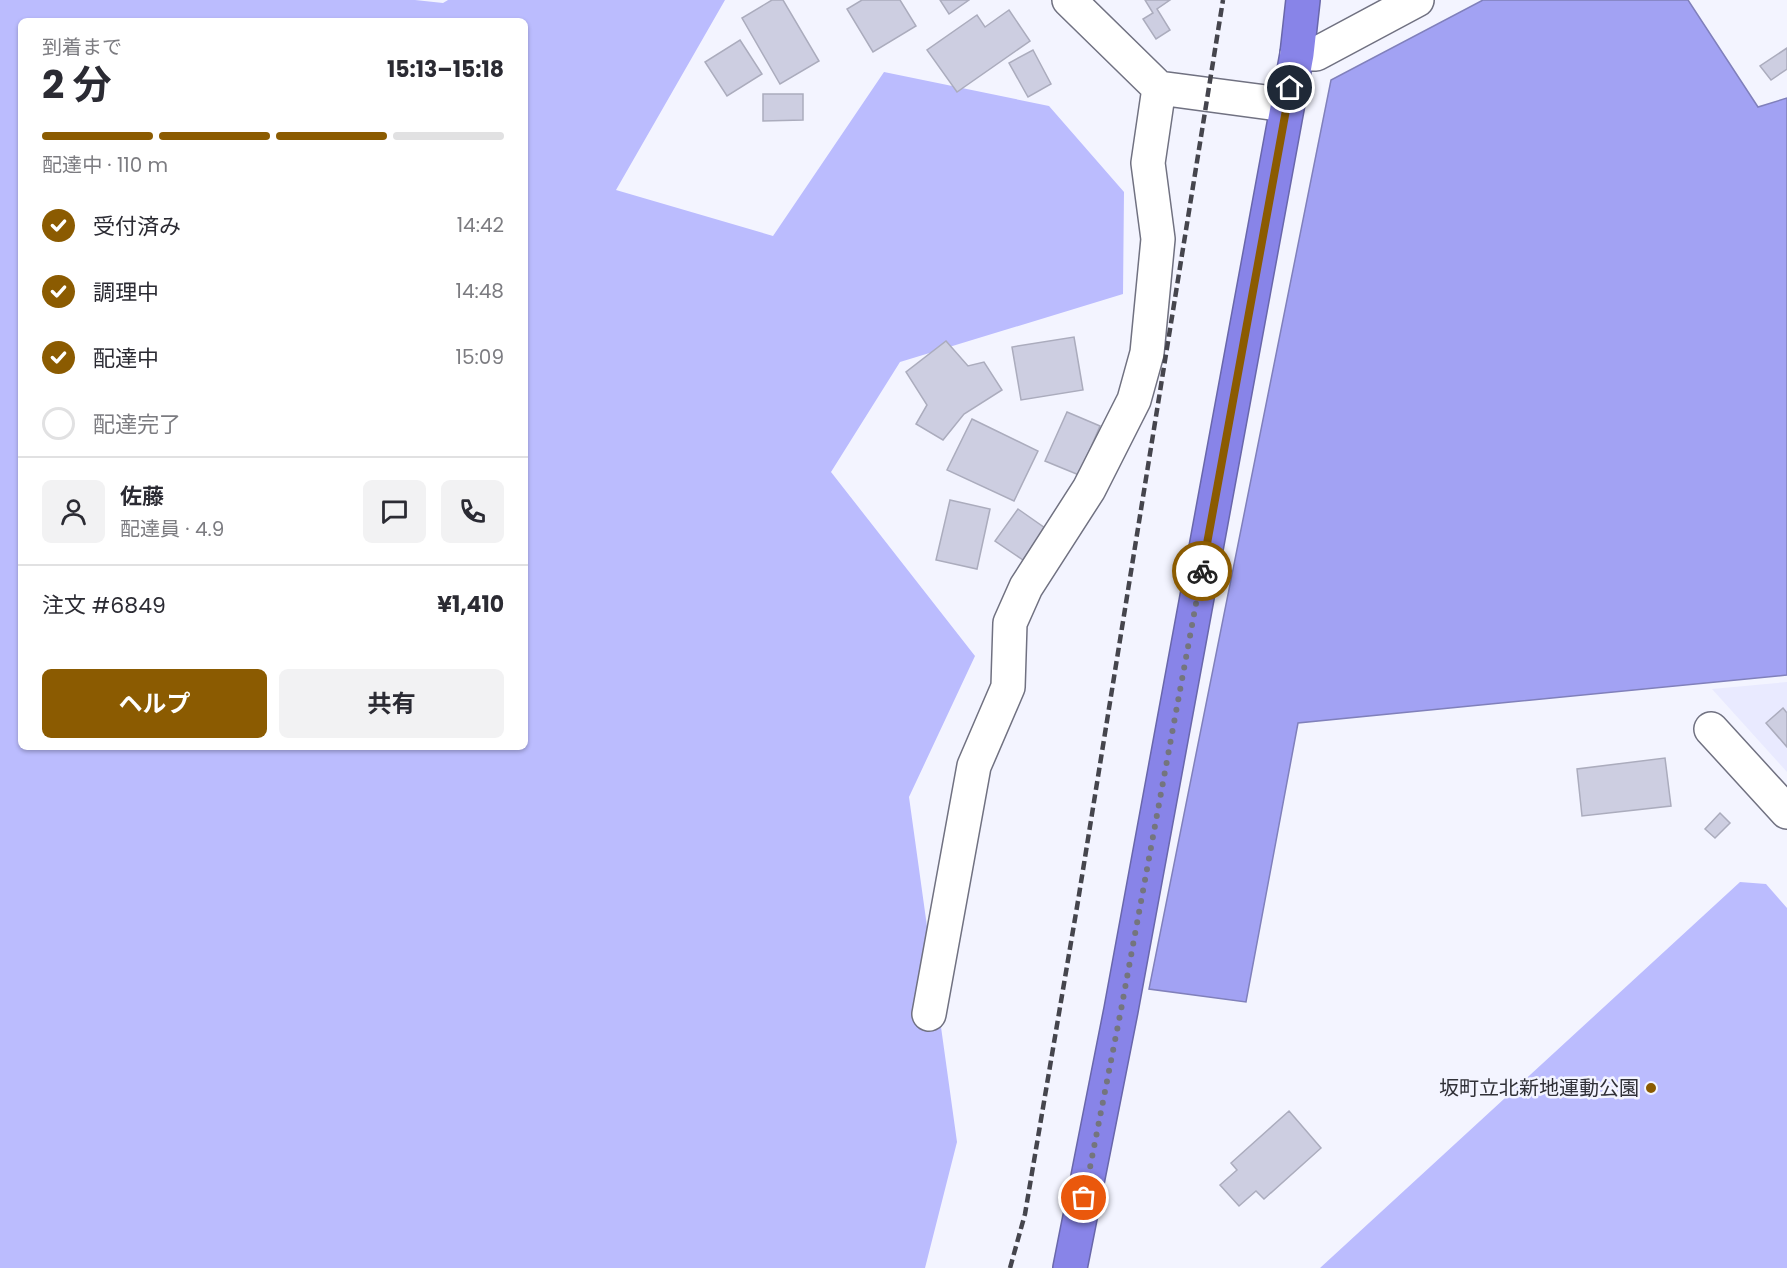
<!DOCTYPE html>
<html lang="ja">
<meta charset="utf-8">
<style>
:root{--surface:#fff;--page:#f2f2f3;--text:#2b2b33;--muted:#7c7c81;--line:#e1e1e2;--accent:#8b5b01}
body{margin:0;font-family:Poppins,"Noto Sans JP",sans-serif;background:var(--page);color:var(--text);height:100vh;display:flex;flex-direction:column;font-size:22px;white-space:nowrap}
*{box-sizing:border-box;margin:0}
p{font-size:20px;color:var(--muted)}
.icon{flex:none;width:33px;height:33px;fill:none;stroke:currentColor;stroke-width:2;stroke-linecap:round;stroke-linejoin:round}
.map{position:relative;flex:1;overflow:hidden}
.side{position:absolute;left:18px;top:18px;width:510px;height:732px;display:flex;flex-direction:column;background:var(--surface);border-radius:9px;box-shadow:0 2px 4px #0004}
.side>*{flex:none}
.pin{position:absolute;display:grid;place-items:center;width:51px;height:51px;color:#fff;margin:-26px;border:3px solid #fff;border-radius:50%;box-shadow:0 2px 6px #0007}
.courier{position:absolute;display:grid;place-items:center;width:60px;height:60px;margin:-30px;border:4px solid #8b5b01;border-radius:50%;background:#fff;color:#222;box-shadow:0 2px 8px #0007}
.overview em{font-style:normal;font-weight:700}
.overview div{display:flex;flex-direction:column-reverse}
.overview{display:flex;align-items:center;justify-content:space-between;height:102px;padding:0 24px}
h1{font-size:39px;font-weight:700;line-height:45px}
.bar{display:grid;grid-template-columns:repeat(4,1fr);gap:9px 6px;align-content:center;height:72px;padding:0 24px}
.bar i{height:8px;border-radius:4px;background:var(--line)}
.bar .active{background:var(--accent)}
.bar p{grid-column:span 4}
.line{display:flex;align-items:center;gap:15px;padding:0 24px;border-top:2px solid var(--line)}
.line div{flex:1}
.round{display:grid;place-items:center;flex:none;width:63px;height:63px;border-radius:9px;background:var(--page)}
ol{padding:0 24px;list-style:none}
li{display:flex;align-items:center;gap:18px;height:66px}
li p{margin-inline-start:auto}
li .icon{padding:6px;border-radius:50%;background:var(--accent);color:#fff;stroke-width:4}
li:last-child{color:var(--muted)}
li i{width:33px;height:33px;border:3px solid var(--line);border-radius:50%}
.button{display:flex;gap:12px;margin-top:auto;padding:12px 24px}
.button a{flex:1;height:69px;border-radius:9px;background:var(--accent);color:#fff;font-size:24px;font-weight:700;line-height:69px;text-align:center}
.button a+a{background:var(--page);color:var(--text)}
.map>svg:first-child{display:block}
.built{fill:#e9eaff}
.green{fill:#bbbcfe;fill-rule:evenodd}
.water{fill:#a2a2f3;stroke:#8080bb;stroke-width:1.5}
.building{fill:#cdcee1;stroke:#abacbd;stroke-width:1.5}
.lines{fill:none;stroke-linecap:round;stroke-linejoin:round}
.minor-casing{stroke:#707181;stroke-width:36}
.highway-casing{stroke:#6967aa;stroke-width:36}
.minor{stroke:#fff;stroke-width:33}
.highway{stroke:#8884e8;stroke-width:33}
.rail{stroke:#45454d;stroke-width:4.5;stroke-dasharray:9 4.5;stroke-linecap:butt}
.done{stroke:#74757d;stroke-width:6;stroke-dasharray:0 10.8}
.route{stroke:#8b5b01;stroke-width:8}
.poi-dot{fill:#8b5b01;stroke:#f3f4ff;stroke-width:2}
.labels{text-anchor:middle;stroke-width:5;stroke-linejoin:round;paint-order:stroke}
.poi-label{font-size:20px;fill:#303037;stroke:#f3f4ff;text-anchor:end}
</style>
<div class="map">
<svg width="1787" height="1268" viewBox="0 0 1787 1268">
<rect width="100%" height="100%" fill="#f3f4ff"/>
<path class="built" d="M1787,682V772L1712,689Z"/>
<path class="green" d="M0,0H415L443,3L448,0H725L616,190L773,236L884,72L1049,106L1124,192L1123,294L900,362L831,472L975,656L909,797L957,1142L925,1268H0ZM21,21H525V747H21Z
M1740,882L1766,884L1787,908V1268H1320Z"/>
<path class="water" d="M1483,0H1688L1758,107L1787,98V675L1298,723L1246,1002L1149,989L1331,80Z"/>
<path class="building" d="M772,0H783L819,61L780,84L742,18Z
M862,0H900L916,26L873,52L847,9Z
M940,0H969L949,14Z
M1145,0H1170L1157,9L1170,30L1156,39L1143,19L1153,13Z
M1009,10L1030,41L957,92L927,50L977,15L985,27Z
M740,40L762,74L727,96L705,62Z
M1787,48V69L1771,80L1760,66Z
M1033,50L1051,84L1028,97L1009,63Z
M763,94H803V120L763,121Z
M1074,337L1083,390L1021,400L1012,347Z
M946,341L968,366L984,362L1002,390L964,414L943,440L916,424L927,405L906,372Z
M1067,412L1100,426L1079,475L1045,461Z
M972,419L1038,451L1014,501L947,470Z
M950,500L990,509L977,569L936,560Z
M1018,509L1045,528L1023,560L995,541Z
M1783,708L1787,713V747L1766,723Z
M1665,758L1671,806L1582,816L1577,769Z
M1720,813L1730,823L1715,838L1705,829Z
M1289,1111L1321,1148L1264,1199L1256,1191L1239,1206L1220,1185L1237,1170L1231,1163Z"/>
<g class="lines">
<defs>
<path id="minor" d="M1069,0L1159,88L1287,105
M1297,54H1316L1417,0
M1711,729L1787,812
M929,1014L974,766L1008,687L1010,623L1026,587L1089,489L1134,400L1147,353L1158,239L1148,163L1159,88"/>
<path id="highway" d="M1070,1268L1121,1010L1297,54L1303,0"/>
</defs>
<use href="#minor" class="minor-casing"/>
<use href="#highway" class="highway-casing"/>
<use href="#minor" class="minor"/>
<use href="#highway" class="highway"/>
<path class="rail" d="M1010,1268L1025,1214L1078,901L1223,0"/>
</g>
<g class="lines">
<path class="done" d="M1084,1198L1121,1010L1202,571"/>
<path class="route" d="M1202,571L1290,88"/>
</g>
<circle class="poi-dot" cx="1651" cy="1088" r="6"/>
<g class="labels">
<g class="poi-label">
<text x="1639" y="1095">坂町立北新地運動公園</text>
</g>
</g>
</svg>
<div class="pin" style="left:1084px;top:1198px;background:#ea580c"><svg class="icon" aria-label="bag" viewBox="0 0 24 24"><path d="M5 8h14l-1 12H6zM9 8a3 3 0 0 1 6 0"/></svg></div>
<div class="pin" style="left:1290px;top:88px;background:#1f2937"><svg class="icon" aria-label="home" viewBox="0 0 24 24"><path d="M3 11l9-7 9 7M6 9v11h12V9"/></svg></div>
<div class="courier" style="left:1202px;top:571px"><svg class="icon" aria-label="bike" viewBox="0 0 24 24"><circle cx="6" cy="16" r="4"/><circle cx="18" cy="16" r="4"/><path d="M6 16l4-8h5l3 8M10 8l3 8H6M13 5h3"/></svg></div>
<section class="side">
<div class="overview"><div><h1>2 分</h1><p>到着まで</p></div><em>15:13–15:18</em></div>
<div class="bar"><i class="active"></i><i class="active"></i><i class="active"></i><i></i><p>配達中 · 110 m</p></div>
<ol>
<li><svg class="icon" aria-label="check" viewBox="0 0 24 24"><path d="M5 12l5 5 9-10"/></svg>受付済み<p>14:42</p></li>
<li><svg class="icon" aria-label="check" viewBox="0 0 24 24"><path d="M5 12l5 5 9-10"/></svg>調理中<p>14:48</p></li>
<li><svg class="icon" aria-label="check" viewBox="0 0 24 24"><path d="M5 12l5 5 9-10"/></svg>配達中<p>15:09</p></li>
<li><i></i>配達完了</li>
</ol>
<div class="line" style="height:108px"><a class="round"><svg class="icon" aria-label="person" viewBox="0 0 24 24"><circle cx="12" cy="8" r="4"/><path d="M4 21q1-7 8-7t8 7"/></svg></a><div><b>佐藤</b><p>配達員 · 4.9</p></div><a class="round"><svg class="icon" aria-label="chat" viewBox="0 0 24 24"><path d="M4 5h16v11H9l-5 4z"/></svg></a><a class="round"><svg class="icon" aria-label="phone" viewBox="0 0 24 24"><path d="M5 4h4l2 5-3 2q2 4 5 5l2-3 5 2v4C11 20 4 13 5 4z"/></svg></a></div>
<div class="line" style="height:78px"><div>注文 #6849</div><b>¥1,410</b></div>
<div class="button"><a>ヘルプ</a><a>共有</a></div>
</section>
</div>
